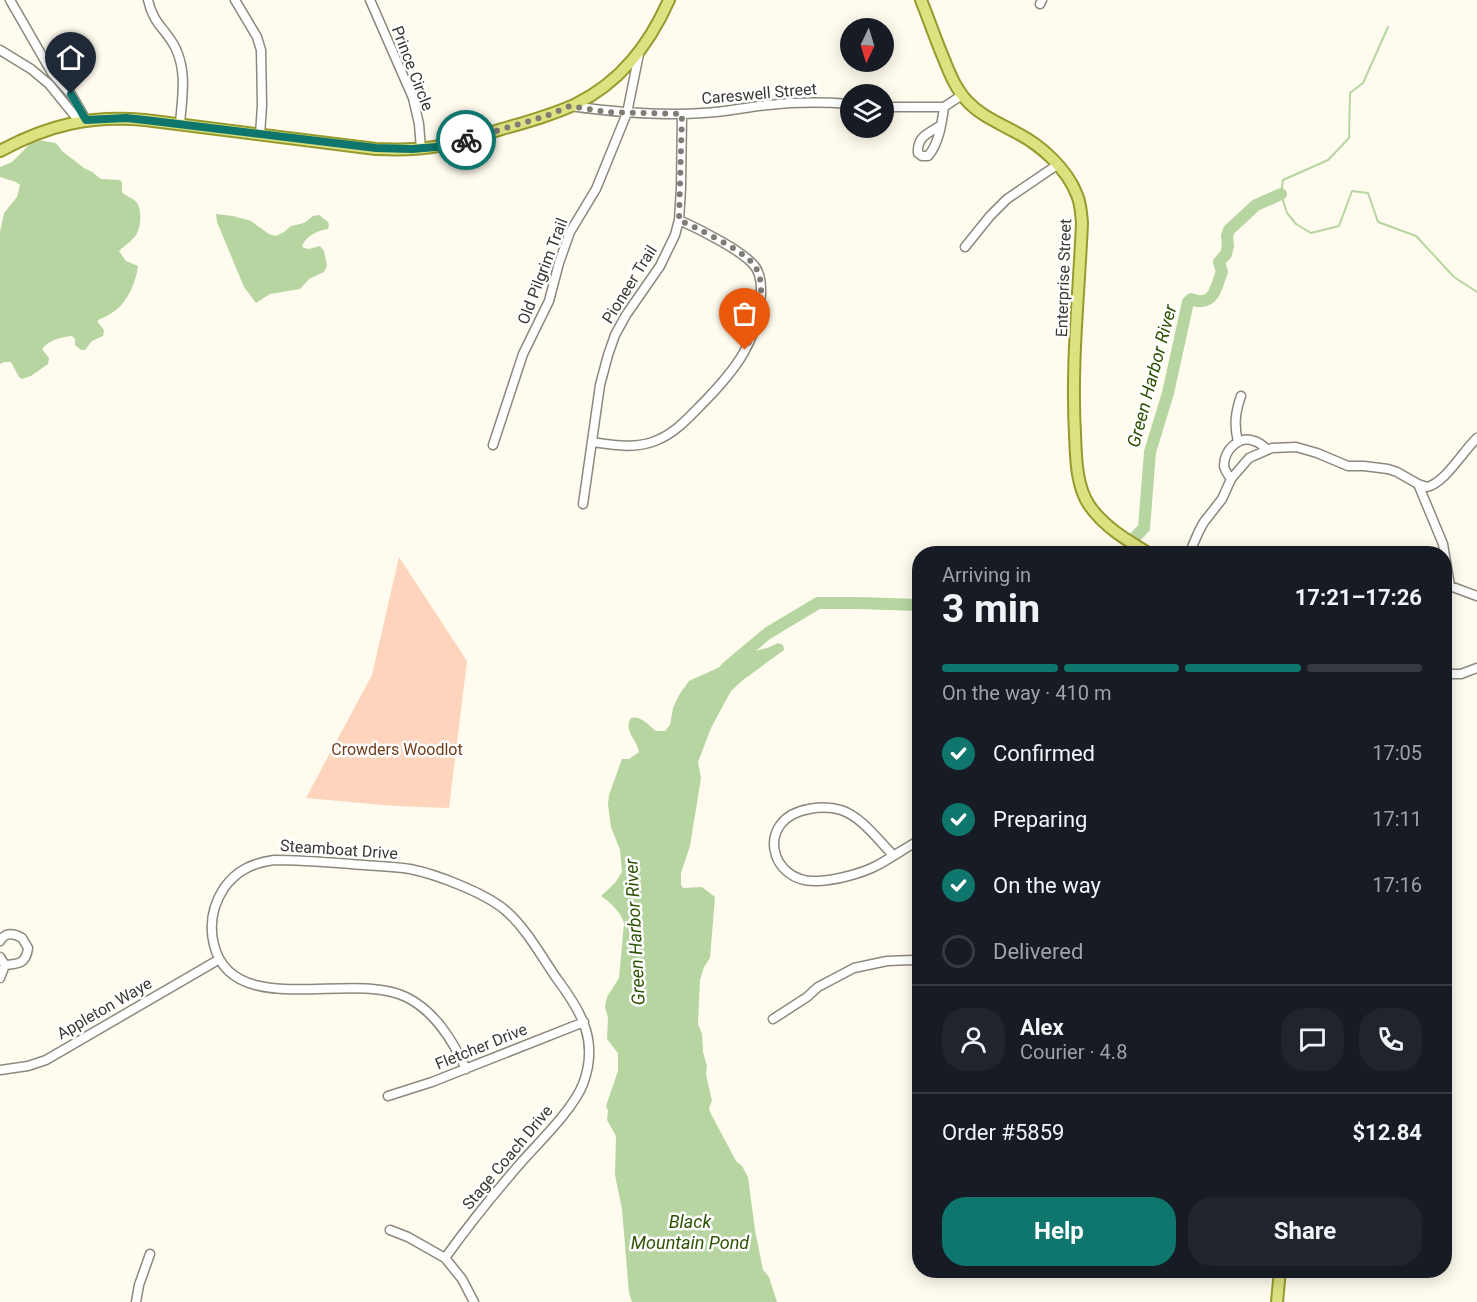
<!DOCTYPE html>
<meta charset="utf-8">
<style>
:root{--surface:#171b24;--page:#20242c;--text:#f1f3f6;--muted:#9ea1a6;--line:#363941;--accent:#0f766e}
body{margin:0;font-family:Roboto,sans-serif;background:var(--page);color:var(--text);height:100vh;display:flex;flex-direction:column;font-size:22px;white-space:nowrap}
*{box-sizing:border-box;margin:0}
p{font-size:20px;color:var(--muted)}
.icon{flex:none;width:33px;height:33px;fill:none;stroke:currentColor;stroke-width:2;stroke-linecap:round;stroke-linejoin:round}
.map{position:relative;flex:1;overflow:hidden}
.drawer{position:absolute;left:912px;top:546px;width:540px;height:732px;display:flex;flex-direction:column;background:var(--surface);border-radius:24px;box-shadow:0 3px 15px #0003}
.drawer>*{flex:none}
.needle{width:39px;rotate:184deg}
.controls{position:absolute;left:840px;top:18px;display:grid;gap:12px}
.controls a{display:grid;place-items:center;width:54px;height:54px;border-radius:50%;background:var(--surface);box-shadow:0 3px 15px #0003;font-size:30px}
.pin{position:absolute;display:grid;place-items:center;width:51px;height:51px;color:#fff;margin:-62px -26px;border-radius:50% 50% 50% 0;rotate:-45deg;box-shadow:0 0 6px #0007}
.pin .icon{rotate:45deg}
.courier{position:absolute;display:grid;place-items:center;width:60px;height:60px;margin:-30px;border:4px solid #0f766e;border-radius:50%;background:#fff;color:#222;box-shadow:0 2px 8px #0007}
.headline em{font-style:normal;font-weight:700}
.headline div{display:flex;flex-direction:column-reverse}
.headline{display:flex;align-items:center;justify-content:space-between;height:102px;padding:0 30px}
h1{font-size:39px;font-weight:700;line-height:45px}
.bar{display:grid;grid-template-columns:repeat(4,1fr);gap:9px 6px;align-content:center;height:72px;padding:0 30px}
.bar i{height:8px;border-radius:4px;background:var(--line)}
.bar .on{background:var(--accent)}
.bar p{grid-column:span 4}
.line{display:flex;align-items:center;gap:15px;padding:0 30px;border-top:2px solid var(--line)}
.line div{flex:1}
.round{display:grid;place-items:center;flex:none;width:63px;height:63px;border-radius:24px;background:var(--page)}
ol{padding:0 30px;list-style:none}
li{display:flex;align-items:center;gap:18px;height:66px}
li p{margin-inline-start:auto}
li .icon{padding:6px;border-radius:50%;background:var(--accent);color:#fff;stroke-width:4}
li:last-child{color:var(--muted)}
li i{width:33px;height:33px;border:3px solid var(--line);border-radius:50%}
.primary-button{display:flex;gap:12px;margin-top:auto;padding:12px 30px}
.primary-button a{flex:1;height:69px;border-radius:24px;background:var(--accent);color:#fff;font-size:24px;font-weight:700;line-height:69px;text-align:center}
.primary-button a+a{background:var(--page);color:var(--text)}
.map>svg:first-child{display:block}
.green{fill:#fed5bc}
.water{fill:#b6d5a1}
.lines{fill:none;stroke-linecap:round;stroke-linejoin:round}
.stream{stroke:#b6d5a1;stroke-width:2}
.river{stroke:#b6d5a1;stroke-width:12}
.minor-casing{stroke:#8c887d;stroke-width:11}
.major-casing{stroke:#969a2e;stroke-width:14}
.minor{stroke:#fff;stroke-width:8}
.major{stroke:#dde280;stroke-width:10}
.done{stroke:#7f7c74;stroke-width:6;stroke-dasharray:0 10.8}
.route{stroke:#0f766e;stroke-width:8}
.labels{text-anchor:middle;stroke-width:5;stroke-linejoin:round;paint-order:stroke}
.street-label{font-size:16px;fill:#3a3833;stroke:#fff}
.park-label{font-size:16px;fill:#6f3b18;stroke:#fff}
.water-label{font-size:18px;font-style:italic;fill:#2e5203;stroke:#fff}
</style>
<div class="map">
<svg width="1477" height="1302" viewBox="0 0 1477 1302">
<rect width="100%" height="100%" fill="#fffbee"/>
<path class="green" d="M399,557L467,661L449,808L395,806L306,798L372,675Z"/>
<path class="water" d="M37,140L56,143L62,151L84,168L92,172L101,179L120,180L122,182V192C126,197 133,197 137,203C142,211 141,227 136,235C132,241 124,246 119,251L126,261L138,266C136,283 126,306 110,314C106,317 101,318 97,321L104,330L103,336L92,341L85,350H81L75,345V339L72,336C61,337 49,340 42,349L49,358L48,364L31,376L22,379L19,377L11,362H4L0,364V232L4,213L17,197L20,185L16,182L0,177V167L12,162L31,143Z
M216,214L233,216L251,221L269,234L276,236L284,232L291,226L304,223L313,216L319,215L328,222L329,225L328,229C317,231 307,235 302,246L304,248L309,249L320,246L324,251L327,266L324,272L309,279L300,289L270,294L256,303L244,287L217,222Z
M778,643L783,645L784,650L743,680L731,691L711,728L698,762L701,778L690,846L681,873V885L683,888L702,887L715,897L710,958L704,967L700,980L698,1024L702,1034L703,1052L707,1066L706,1074L712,1101L709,1108L710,1112L736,1161L742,1166L748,1177L755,1230L763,1270L769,1277L777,1302H632L629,1293L622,1209L615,1175L616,1136L607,1120L608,1111L606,1106L618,1071V1053L607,1039L608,1018L605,1007L607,997L619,978L624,923C620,911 611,903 601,896L615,883L622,872L620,850L611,827L608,805L609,795L622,759H629L639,752C637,739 623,731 631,718C641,715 648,725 656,731H665L670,725L673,708L679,695L689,681L755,651L767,648Z"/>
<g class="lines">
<path class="stream" d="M1388,27L1363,83L1350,93L1349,138L1328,160L1283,180L1281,194L1287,213L1296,224L1311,233L1339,226L1352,191L1368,193L1378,222L1416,236L1454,277L1477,292"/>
<path class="river" d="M1132,540L1144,528L1150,452L1168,393L1188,302L1191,299C1195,300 1198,302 1202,301C1216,300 1217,282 1222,272L1219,262L1226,254L1228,246L1227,236L1229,230L1256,205L1281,194
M1125,554L1126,552
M726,668L768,633L818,603H858L920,605"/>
<defs>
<path id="minor" d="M10,0L52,73L71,94L86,120
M148,0C153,24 167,30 176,49C187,73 182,98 180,124
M235,0L257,37L261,50L262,105L260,135
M370,0L413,98L419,124L421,149
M1040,4L1042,0
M0,50L31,69L49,84L79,121
M570,106C614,112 659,116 703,113C725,112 746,107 768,105C795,102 823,102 850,104
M884,107H944L962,95
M941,125C928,134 917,136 918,153L922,156H928C939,144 942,122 944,107
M965,247L990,216L1007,199L1057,165
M1477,438C1462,452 1446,482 1427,487L1418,484L1443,544L1450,586L1477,596
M592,442C613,445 635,449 655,441C676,433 689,417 705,401C736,369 758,341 761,294C761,285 761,276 756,268C746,252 697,228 679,220
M1238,442C1234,425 1235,413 1241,396
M493,445L523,354L549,301L559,263L570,232L596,189L627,113L639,54
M1231,479C1228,475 1225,471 1224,466C1224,450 1239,435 1254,441C1259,442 1263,446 1267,449
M583,504L600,385L608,355L615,335L626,315L660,266L675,235L679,220L681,188L682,114
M1189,554L1199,531L1204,522L1222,499L1231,479L1249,458L1272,448L1296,447L1317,453L1348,466H1364L1388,469L1397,472L1418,484
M1444,674H1461L1477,668
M893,855C878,840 862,817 841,810C831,807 820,807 809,809C755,818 768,884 818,881C836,880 860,874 876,866C891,858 905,848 920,840
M0,941C5,932 14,933 22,938L28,948C26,964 18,964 5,965
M0,957L5,965L0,978
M773,1019L807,997L818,987L854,968L887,961L913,960L920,962
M466,1069C453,1041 435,1011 406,997C353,970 233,1021 214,945C209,925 213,905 224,888C237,870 253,863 274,860C299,860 325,862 351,864C370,866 390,866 410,869C436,874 485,893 505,910C527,929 541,956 557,979C582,1012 599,1042 583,1084C573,1110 537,1144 518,1166C493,1195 468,1226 445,1258L462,1279L474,1302
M0,1070L28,1066L46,1060L218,960
M388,1096L432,1082L584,1022
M390,1230L408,1237L445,1258
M136,1302L139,1285L150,1254"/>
<path id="major" d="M921,0C928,17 934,35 941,52C948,69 954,87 967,101C981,116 999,123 1017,133C1042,146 1067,169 1077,195C1081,204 1081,214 1082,223C1079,293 1071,364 1075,434C1076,458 1076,485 1089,505C1104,527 1128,541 1150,554
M0,151C48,125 90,115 145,120L376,149C388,149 400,150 412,149C443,148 473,138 502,129C527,122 552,115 576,104C621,82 649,45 669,0
M1277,1302L1280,1270"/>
</defs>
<use href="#minor" class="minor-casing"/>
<use href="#major" class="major-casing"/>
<use href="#minor" class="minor"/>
<use href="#major" class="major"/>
</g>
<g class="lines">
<path class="done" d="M466,140L546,116L570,106L606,112L682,114L679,220C697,228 744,251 754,265C770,287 756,329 745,350"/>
<path class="route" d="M71,94L86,120L126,118L145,120L376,148L412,149L436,147L466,140"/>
</g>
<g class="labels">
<g class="street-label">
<text transform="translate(413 68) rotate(69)" y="6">Prince Circle</text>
<text transform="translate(759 93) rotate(-5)" y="6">Careswell Street</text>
<text transform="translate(542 271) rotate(-69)" y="6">Old Pilgrim Trail</text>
<text transform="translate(1063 278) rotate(-88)" y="6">Enterprise Street</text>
<text transform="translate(629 284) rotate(-58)" y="6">Pioneer Trail</text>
<text transform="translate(339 849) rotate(4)" y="6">Steamboat Drive</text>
<text transform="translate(104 1008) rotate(-30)" y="6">Appleton Waye</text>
<text transform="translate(481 1046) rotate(-22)" y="6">Fletcher Drive</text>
<text transform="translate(507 1157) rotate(-50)" y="6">Stage Coach Drive</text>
</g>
<g class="park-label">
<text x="397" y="755">Crowders Woodlot</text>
</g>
<g class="water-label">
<text transform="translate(1152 376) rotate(-75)" y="6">Green Harbor River</text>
<text transform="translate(635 932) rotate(-93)" y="6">Green Harbor River</text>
<text x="690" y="1228">Black<tspan x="690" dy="21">Mountain Pond</tspan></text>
</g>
</g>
</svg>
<div class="controls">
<a><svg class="needle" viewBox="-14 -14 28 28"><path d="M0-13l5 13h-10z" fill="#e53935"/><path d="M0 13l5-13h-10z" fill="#9ea1a6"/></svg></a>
<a><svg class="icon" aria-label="layers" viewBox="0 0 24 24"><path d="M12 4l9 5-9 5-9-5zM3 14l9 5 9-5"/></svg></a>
</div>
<div class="pin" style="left:745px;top:350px;background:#ea580c"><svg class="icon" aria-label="bag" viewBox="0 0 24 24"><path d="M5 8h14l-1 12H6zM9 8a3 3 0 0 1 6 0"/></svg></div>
<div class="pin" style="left:71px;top:94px;background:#1f2937"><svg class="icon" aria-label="home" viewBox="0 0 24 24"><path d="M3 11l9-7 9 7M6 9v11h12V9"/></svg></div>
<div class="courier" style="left:466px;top:140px"><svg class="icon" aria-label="bike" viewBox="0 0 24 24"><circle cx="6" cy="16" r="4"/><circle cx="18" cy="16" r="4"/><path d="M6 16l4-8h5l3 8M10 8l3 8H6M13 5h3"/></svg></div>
<section class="drawer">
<div class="headline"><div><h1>3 min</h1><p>Arriving in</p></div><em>17:21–17:26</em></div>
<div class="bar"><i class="on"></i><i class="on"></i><i class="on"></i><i></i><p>On the way · 410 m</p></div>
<ol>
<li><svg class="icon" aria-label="check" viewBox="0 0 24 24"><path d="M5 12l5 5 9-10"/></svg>Confirmed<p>17:05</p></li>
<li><svg class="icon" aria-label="check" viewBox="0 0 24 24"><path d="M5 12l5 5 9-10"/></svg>Preparing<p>17:11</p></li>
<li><svg class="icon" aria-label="check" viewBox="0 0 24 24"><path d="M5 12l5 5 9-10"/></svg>On the way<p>17:16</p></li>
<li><i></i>Delivered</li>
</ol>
<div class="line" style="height:108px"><a class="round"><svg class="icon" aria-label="person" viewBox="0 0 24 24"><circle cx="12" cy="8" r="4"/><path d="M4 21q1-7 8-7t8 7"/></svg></a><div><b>Alex</b><p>Courier · 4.8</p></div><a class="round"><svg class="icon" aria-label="chat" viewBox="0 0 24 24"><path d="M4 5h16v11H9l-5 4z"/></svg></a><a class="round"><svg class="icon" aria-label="phone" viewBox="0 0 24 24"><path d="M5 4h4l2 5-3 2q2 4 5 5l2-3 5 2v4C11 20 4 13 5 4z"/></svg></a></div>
<div class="line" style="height:78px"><div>Order #5859</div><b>$12.84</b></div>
<div class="primary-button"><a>Help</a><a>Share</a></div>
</section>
</div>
